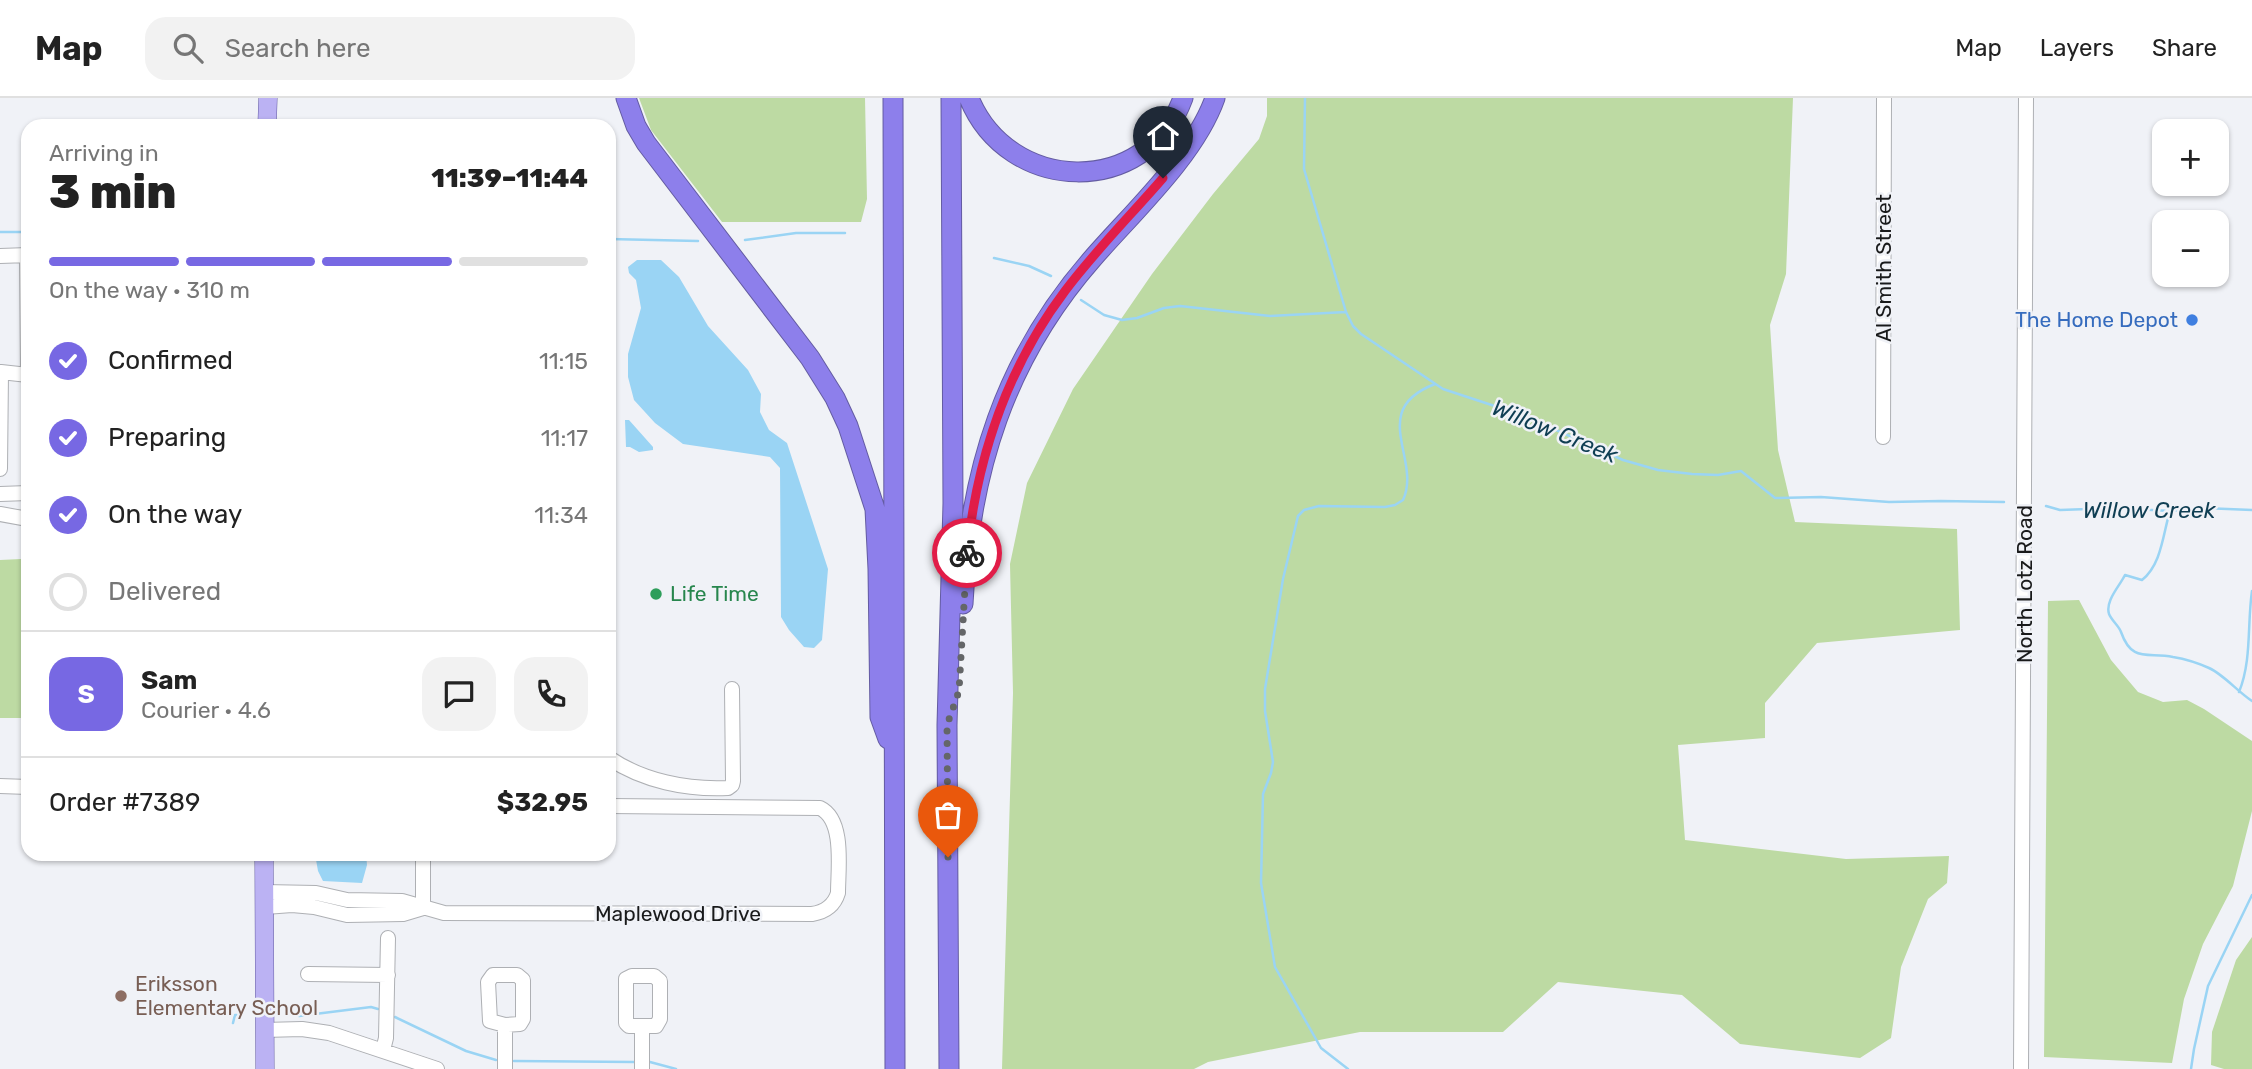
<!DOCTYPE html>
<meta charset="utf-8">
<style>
:root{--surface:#fff;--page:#f2f2f2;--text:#222;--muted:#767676;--line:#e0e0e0;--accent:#7768e3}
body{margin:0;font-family:Rubik,sans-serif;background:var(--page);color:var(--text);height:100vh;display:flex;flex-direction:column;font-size:26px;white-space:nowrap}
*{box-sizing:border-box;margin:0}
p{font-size:23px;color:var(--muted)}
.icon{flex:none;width:38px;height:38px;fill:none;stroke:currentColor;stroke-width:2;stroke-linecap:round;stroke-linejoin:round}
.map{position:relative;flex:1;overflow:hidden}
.panel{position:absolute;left:21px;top:21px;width:595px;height:742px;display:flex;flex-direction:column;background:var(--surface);border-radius:21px;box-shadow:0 2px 5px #0004}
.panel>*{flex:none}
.buttons{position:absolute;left:2152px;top:21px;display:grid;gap:14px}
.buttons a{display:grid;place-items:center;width:77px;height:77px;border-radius:14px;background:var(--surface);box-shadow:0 2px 5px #0004;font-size:35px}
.pin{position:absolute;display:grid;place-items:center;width:60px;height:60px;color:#fff;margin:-72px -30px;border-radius:50% 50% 50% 0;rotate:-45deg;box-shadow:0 0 7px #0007}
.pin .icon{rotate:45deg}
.courier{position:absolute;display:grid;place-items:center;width:70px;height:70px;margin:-35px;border:5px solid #e11d48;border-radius:50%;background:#fff;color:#222;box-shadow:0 2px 9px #0007}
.head em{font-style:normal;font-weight:800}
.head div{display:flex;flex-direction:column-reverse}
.head{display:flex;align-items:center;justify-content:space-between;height:119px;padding:0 28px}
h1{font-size:46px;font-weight:800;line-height:52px}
.bar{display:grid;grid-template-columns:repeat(4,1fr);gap:10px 7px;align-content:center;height:84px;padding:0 28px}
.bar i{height:9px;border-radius:5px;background:var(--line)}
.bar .selected{background:var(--accent)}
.bar p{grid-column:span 4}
.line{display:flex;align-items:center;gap:18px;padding:0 28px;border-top:2px solid var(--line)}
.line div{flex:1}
.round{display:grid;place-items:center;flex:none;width:74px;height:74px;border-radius:21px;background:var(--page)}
ol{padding:0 28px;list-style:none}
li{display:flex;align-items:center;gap:21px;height:77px}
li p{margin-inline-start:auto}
li .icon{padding:7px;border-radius:50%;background:var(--accent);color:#fff;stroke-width:4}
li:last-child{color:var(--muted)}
li i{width:38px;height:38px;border:4px solid var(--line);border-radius:50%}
header{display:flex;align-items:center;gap:42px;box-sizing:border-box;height:98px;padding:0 35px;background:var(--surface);border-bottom:2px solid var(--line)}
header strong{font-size:33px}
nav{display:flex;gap:38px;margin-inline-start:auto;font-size:24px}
.search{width:490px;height:63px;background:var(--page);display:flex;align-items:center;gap:18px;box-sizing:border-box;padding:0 24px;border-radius:21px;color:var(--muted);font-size:26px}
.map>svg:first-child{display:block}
.green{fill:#bddaa3}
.water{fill:#9ad4f4}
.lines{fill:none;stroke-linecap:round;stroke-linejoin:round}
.stream{stroke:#9ad4f4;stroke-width:2.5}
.minor-casing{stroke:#aeb0b4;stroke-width:16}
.major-casing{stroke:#645ca2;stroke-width:19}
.highway-casing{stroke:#645ca2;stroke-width:21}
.minor{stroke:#fff;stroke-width:14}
.major{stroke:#bbb2f3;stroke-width:18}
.highway{stroke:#8d7feb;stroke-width:19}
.done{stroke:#646668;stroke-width:7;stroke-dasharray:0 12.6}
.route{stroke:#e11d48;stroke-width:9}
.shop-dot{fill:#3f7fe0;stroke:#f0f2f7;stroke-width:2.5}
.leisure-dot{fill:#2e9e5b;stroke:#f0f2f7;stroke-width:2.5}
.education-dot{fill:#8d6e63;stroke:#f0f2f7;stroke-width:2.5}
.labels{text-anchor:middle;stroke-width:5;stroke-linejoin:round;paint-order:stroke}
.street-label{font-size:21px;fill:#191a1b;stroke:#f0f2f7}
.shop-label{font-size:21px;fill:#366cbe;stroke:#f0f2f7;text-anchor:end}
.leisure-label{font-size:21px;fill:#27864d;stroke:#f0f2f7;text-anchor:start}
.education-label{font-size:21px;fill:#785e54;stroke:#f0f2f7;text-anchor:start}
.water-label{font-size:23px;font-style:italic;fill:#0f3e53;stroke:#f0f2f7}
</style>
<header>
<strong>Map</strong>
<div class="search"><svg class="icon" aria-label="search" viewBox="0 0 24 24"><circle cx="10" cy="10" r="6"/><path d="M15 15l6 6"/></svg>Search here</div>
<nav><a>Map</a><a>Layers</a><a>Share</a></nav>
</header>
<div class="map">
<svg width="2252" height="971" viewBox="0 0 2252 971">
<rect width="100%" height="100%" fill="#f0f2f7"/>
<path class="green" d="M639,0H865L867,101L861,124H722L651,32Z
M1267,0H1793L1786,176L1770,227L1778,352L1795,424L1957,431L1960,532L1817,545L1765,605V640L1678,647L1685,742L1846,761L1949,758L1947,785L1928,801L1901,869L1891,940L1860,960L1740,946L1682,897L1558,884L1503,934H1360L1208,964L1194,971H1002L1013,595L1010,466L1027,385L1073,291L1152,176L1213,96L1259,41L1267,18Z
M21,461L22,516L28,521V620H0V462Z
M2079,502L2111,562L2138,594L2163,604L2187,602L2204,611L2252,643V713L2233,788L2203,846L2184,901L2172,965L2044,959L2048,503Z
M2252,839V971H2224L2211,967L2212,934L2236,862Z"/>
<path class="water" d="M637,162H661L679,179L708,228L748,272L761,296L760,314L769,332L787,345L828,471L822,542L814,550L804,549L789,532L781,519L780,370L770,359L683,346L655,325L634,302L628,279V256L641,210L636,182L629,175L628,169Z
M625,322H629L653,349V352L639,354L630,349H626Z
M315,756H366L367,767L362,785L323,783L318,773Z"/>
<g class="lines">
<path class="stream" d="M1305,0L1304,71L1346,214L1353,228L1361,236L1443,291L1525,318L1623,362L1658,372L1692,376L1718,377L1741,373L1775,400L1821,399L1889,404L1941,403L2004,404
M0,134H28
M609,141L698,143
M745,142L796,135H845
M994,160L1029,168L1051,178
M1081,202L1104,217L1122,222L1137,220L1164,210L1180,208L1270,218L1346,214
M2046,408L2060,412L2116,410L2170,413L2203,410L2252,412
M2170,413C2163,435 2162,466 2142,482L2125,477C2119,489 2105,503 2109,516C2112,523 2119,528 2121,534C2132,565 2147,554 2173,559C2185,561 2198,565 2209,570C2223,576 2238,594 2252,603
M2239,594C2252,562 2247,527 2252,493
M299,918L371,909L378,911
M395,919L466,953L496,962
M233,925L235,917H239
M514,963L634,964
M650,964L676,971
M1348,971L1321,950L1275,869L1261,785L1263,696L1271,675L1273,664L1265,613V591L1283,481L1298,418L1304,412L1319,408L1385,409L1395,407L1403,402C1422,361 1367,312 1435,286
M2191,971L2194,951L2208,888L2252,797"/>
<defs>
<path id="minor" d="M27,157L28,277
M0,158L28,157
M1883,339L1884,0
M0,371L1,274L28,277
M0,396L28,395
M0,416L28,421
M609,660C643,683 687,692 728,690L732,687L733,683L732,591
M0,688L28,689
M423,756V810
M264,794L316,795L347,802L402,803L444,815L812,816C825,814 834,808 838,795C838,771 845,722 820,710L609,708
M265,809L292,807L314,809L347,817L403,816L423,810
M308,876L388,877
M493,877H517L523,882V921L520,926L505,927L490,923L488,884Z
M632,878H654L660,883V921L656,928H629L626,925V881Z
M642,928V971
M264,932L302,931L329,935L437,971
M383,952L386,940L388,840
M505,971V927
M2021,971L2026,0"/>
<path id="major" d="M267,28L268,0
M264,756L265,971"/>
<path id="highway" d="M626,0L636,28L646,45L810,260L835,300L848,328L875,411L878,471L880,619L888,641
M893,0L895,971
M969,0C1008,96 1146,101 1183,0
M963,506C969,374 1005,260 1093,160C1133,114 1195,57 1215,0
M949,971L947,627L953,405L951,0"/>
</defs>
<use href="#minor" class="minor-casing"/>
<use href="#major" class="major-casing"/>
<use href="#highway" class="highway-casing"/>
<use href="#minor" class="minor"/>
<use href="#major" class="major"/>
<use href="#highway" class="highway"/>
</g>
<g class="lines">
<path class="done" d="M948,759L947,627L959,593L967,455"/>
<path class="route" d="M967,455C977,360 1007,270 1065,193C1095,153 1131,117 1163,80"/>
</g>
<circle class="shop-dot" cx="2192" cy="222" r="7"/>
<circle class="leisure-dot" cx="656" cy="496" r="7"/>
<circle class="education-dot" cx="121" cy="898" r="7"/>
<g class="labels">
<g class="street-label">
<text transform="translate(1884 170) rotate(-90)" y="7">Al Smith Street</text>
<text transform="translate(2025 486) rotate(-90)" y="7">North Lotz Road</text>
<text x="678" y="823">Maplewood Drive</text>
</g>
<g class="shop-label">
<text x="2178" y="229">The Home Depot</text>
</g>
<g class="leisure-label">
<text x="670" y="503">Life Time</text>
</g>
<g class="education-label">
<text x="135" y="893">Eriksson<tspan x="135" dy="24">Elementary School</tspan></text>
</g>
<g class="water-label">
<text transform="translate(1555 333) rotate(22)" y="8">Willow Creek</text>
<text x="2149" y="420">Willow Creek</text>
</g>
</g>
</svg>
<div class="buttons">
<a>+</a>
<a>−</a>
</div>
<div class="pin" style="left:948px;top:759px;background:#ea580c"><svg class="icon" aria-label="bag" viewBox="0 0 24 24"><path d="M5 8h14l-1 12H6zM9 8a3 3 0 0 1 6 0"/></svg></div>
<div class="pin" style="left:1163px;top:80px;background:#1f2937"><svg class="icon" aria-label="home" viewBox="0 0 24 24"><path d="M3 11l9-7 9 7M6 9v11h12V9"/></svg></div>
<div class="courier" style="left:967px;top:455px"><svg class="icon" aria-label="bike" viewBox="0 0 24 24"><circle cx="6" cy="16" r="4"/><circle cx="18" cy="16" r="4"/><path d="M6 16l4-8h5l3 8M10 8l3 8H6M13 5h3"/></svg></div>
<section class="panel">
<div class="head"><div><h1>3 min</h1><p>Arriving in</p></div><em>11:39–11:44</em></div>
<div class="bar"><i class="selected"></i><i class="selected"></i><i class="selected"></i><i></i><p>On the way · 310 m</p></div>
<ol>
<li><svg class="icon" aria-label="check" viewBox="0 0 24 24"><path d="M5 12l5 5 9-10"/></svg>Confirmed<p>11:15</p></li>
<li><svg class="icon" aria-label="check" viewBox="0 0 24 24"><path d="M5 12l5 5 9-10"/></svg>Preparing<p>11:17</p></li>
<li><svg class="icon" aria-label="check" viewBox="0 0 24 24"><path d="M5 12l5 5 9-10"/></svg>On the way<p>11:34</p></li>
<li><i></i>Delivered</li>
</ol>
<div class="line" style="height:126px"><b class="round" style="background:var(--accent);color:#fff">S</b><div><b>Sam</b><p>Courier · 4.6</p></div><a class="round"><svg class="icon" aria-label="chat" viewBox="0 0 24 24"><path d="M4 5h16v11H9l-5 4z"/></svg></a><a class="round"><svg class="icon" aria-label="phone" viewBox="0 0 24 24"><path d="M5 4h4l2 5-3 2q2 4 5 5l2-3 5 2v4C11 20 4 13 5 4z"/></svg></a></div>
<div class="line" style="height:91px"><div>Order #7389</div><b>$32.95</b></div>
</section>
</div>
